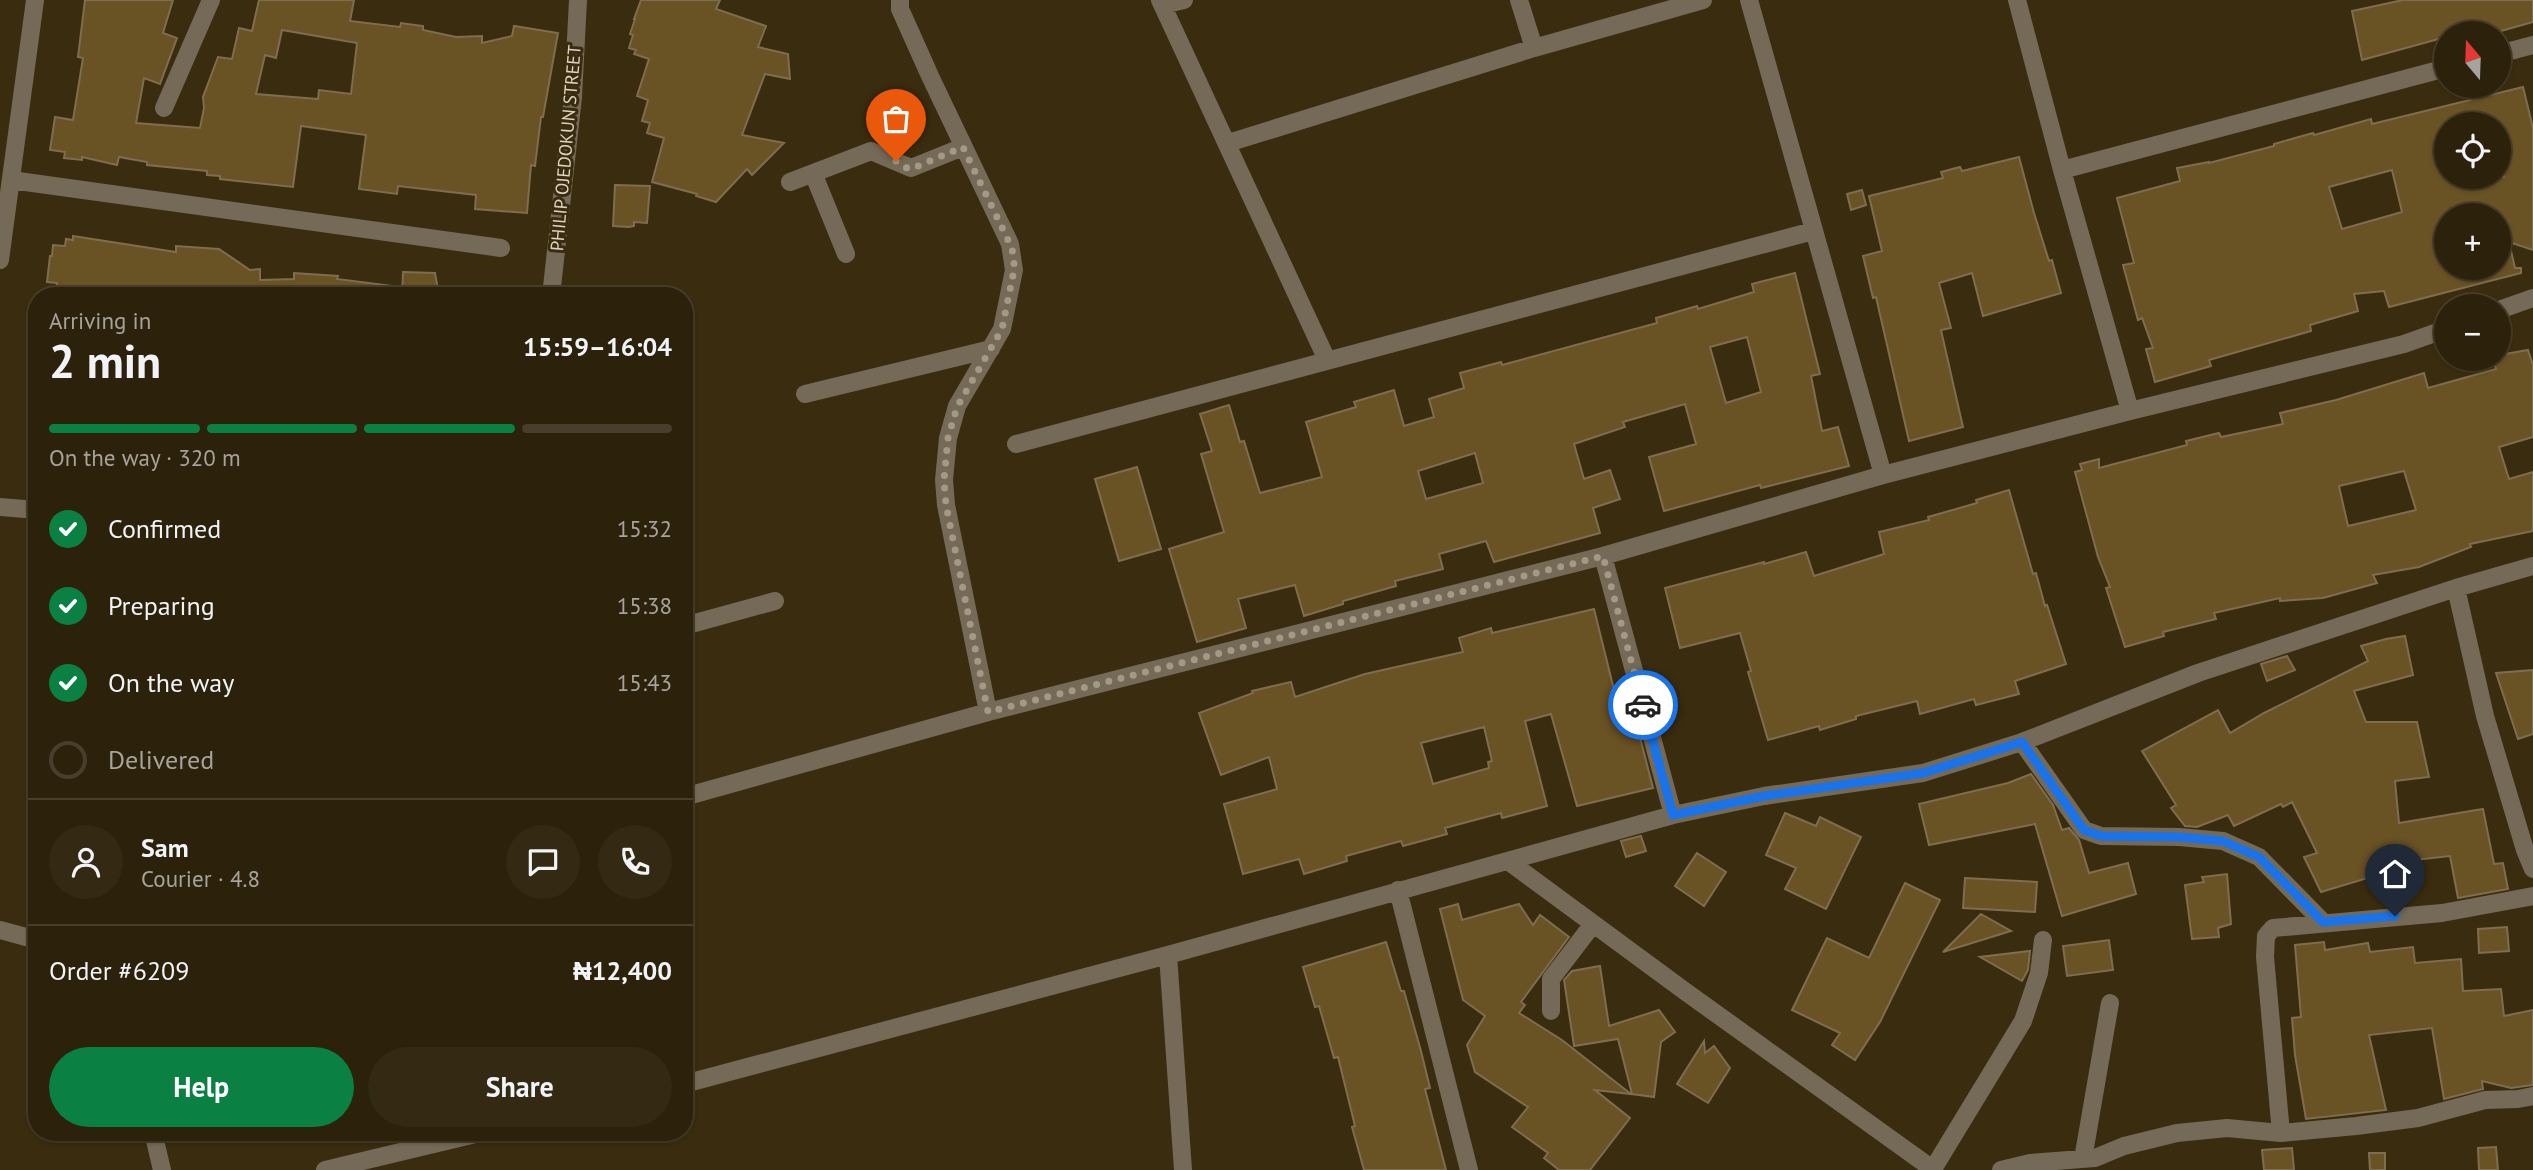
<!DOCTYPE html>
<meta charset="utf-8">
<style>
:root{--surface:#2c210a;--page:#342913;--text:#f1f3f6;--muted:#a6a39c;--line:#483e2b;--accent:#0b8043}
body{margin:0;font-family:"PT Sans",sans-serif;background:var(--page);color:var(--text);height:100vh;display:flex;flex-direction:column;font-size:26px;white-space:nowrap}
*{box-sizing:border-box;margin:0}
p{font-size:23px;color:var(--muted)}
.icon{flex:none;width:38px;height:38px;fill:none;stroke:currentColor;stroke-width:2;stroke-linecap:round;stroke-linejoin:round}
.map{position:relative;flex:1;overflow:hidden}
.side{position:absolute;left:28px;top:287px;width:665px;height:854px;display:flex;flex-direction:column;background:var(--surface);border-radius:28px;box-shadow:0 2px 5px #0004,0 0 0 2px var(--line)}
.side>*{flex:none}
.needle{width:46px;rotate:341deg}
.tools{position:absolute;left:2434px;top:21px;display:grid;gap:14px}
.tools a{display:grid;place-items:center;width:77px;height:77px;border-radius:50%;background:var(--surface);box-shadow:0 2px 5px #0004,0 0 0 2px var(--line);font-size:35px}
.pin{position:absolute;display:grid;place-items:center;width:60px;height:60px;color:#fff;margin:-72px -30px;border-radius:50% 50% 50% 0;rotate:-45deg;box-shadow:0 0 7px #0007}
.pin .icon{rotate:45deg}
.courier{position:absolute;display:grid;place-items:center;width:70px;height:70px;margin:-35px;border:5px solid #1a73e8;border-radius:50%;background:#fff;color:#222;box-shadow:0 2px 9px #0007}
.overview em{font-style:normal;font-weight:700}
.overview div{display:flex;flex-direction:column-reverse}
.overview{display:flex;align-items:center;justify-content:space-between;height:119px;padding:0 21px}
h1{font-size:46px;font-weight:700;line-height:52px}
.bar{display:grid;grid-template-columns:repeat(4,1fr);gap:10px 7px;align-content:center;height:84px;padding:0 21px}
.bar i{height:9px;border-radius:5px;background:var(--line)}
.bar .selected{background:var(--accent)}
.bar p{grid-column:span 4}
.line{display:flex;align-items:center;gap:18px;padding:0 21px;border-top:2px solid var(--line)}
.line div{flex:1}
.round{display:grid;place-items:center;flex:none;width:74px;height:74px;border-radius:37px;background:var(--page)}
ol{padding:0 21px;list-style:none}
li{display:flex;align-items:center;gap:21px;height:77px}
li p{margin-inline-start:auto}
li .icon{padding:7px;border-radius:50%;background:var(--accent);color:#fff;stroke-width:4}
li:last-child{color:var(--muted)}
li i{width:38px;height:38px;border:4px solid var(--line);border-radius:50%}
.action{display:flex;gap:14px;margin-top:auto;padding:14px 21px}
.action a{flex:1;height:80px;border-radius:42px;background:var(--accent);color:#fff;font-size:28px;font-weight:700;line-height:80px;text-align:center}
.action a+a{background:var(--page);color:var(--text)}
.map>svg:first-child{display:block}
.building{fill:#695224;stroke:#7e6d4f;stroke-width:2;fill-rule:evenodd}
.lines{fill:none;stroke-linecap:round;stroke-linejoin:round}
.minor{stroke:#746a57;stroke-width:18}
.done{stroke:#a49984;stroke-width:7;stroke-dasharray:0 12.6}
.route{stroke:#1a73e8;stroke-width:9}
.labels{text-anchor:middle;stroke-width:6;stroke-linejoin:round;paint-order:stroke}
.street-label{font-size:18px;fill:#ddd4c3;stroke:#3a2c0e}
</style>
<div class="map">
<svg width="2533" height="1170" viewBox="0 0 2533 1170">
<rect width="100%" height="100%" fill="#3a2c0e"/>
<path class="building" d="M85,0H173L163,33L177,38L160,84L144,78L136,123L200,128L204,108L203,97L218,57L232,59L239,28L252,31L259,0H354L350,21L400,27L401,23L423,26V30L456,37L482,36V43L512,36L514,26L558,33L543,117H541L535,166L531,165L527,213L475,209L476,195L398,186L397,194L359,189L366,135L301,126L293,187L220,179V176L207,175V171L147,165V162L119,157L117,165L82,157V160L64,158L65,152L50,150L55,117L73,120L83,58L78,57ZM282,30L357,43L351,94L319,90L318,99L256,94L265,55L276,58Z
M641,0H720L716,9L766,26L758,47L788,54L790,79L765,74L742,135L784,143L752,175L747,169L716,202L696,196L697,194L652,182L664,138L647,133L650,123L642,121L648,100L637,96L649,59L634,54L636,50L629,48L633,35L630,34L635,19H634Z
M2403,0H2533V22L2494,33H2446V37L2362,60L2352,11Z
M2523,87L2533,128V250L2509,242L2515,268H2521V273L2389,307L2384,291L2354,294L2358,311L2310,325L2311,331L2209,360L2211,366L2155,382L2146,349L2153,348L2142,318L2138,320L2123,265L2134,263L2117,198L2180,181L2177,168L2209,162V163L2274,146V144L2313,133L2314,135L2371,119L2372,124ZM2446,124H2499V154L2504,177H2446ZM2392,170L2402,212L2342,229L2329,187ZM2446,215H2499V268H2446Z
M2019,157L2034,213L2049,261L2052,260L2061,293L1983,316L1972,273L1939,283L1951,328L1941,330L1963,427L1909,441L1876,297L1873,298L1863,256L1882,251L1869,196L1943,178L1941,172L1960,167L1962,171Z
M615,185L650,186L647,223L634,222V226L629,227L613,226Z
M1862,190L1866,205L1851,210L1847,194Z
M73,236L176,252V246L219,249L250,270L260,269V280L294,279V273L338,276L337,279L393,286L392,296H63L62,292L56,291L57,283L47,282L50,256H52L53,245L65,246L66,239L73,240Z
M403,272L435,273L439,295L402,296Z
M1795,273L1820,374L1811,376L1822,431L1838,427L1849,466L1761,488L1760,485L1664,511L1649,457L1696,444L1685,404L1623,422L1625,427L1574,444L1584,479L1610,470L1620,499L1593,508L1600,533L1494,562L1486,541L1439,554L1443,569L1395,581L1396,586L1343,601V604L1304,616L1295,585L1238,599L1246,628L1197,642L1169,549L1224,532L1201,454L1212,451L1200,414L1229,405L1240,442L1244,441L1260,493L1322,477L1306,422L1356,407L1354,402L1394,390L1404,426L1434,417L1429,399L1464,388L1460,373L1501,362L1502,365L1657,323L1656,318L1697,306L1698,309L1754,292L1752,284ZM1747,337L1761,392L1726,403L1710,347ZM1475,453L1483,483L1426,499L1418,471Z
M2528,350L2533,365V437L2499,447L2509,479L2533,472V531L2470,544L2471,547L2419,567L2373,575L2377,583L2323,598L2280,601V598L2214,613L2216,619L2163,632L2164,636L2125,647L2106,588L2110,587L2098,557L2075,472L2082,470L2080,464L2099,459V468L2187,445L2186,441L2219,433L2221,437L2283,424L2280,413L2336,400L2424,373L2428,388L2496,369L2493,359H2499V355ZM2404,471L2416,510L2348,526L2339,486Z
M1137,467L1161,549L1119,561L1095,479Z
M2009,490L2033,574L2036,573L2045,606L2047,605L2066,664L2015,681L2019,694L1976,705L1974,699L1920,714L1917,701L1856,716V719L1820,730L1819,726L1768,740L1748,672L1751,671L1740,633L1680,648L1665,588L1764,562V564L1806,552L1814,576L1884,554L1879,532L1929,520L1928,517L1977,503L1976,500Z
M1594,609L1621,718L1634,714L1653,788L1577,806L1551,714L1525,721L1547,806L1502,818L1501,813L1445,828L1447,834L1403,846L1401,841L1346,856L1347,861L1304,874L1299,859L1243,874L1224,804L1277,789L1269,757L1221,775L1199,713L1253,693L1252,691L1291,682L1295,697L1365,674L1463,652L1459,638L1491,628L1492,633ZM1484,727L1492,761L1488,762L1489,768L1433,784L1421,743Z
M2405,636L2413,675L2354,691L2366,722H2417L2429,777L2395,781L2399,823L2483,809L2494,864L2503,863L2508,889L2458,898L2450,856L2387,863L2391,871L2321,892L2304,857L2317,853L2292,802L2283,807L2281,804L2234,826L2228,815L2197,827L2185,826L2171,808L2176,805L2142,751L2218,710L2230,733L2264,713L2368,661L2361,646L2386,639Z
M2287,656L2295,670L2267,681L2261,664Z
M2533,670V734L2518,739L2496,673Z
M2031,774L2053,805L2062,830L2069,828L2079,840L2089,873L2128,863L2136,894L2062,916L2035,824L1929,845L1919,804L2008,783Z
M1785,813L1816,826L1820,817L1861,837L1826,909L1785,889L1796,868L1766,855Z
M1641,836L1646,851L1626,857L1621,841Z
M1697,853L1726,872L1704,906L1675,886Z
M2227,874L2231,924L2218,928L2219,937L2192,939L2185,885L2204,882L2202,877Z
M1965,878L2037,882L2035,912L1963,908Z
M1905,883L1940,900L1880,1022L1855,1060L1832,1045L1840,1033L1792,1010L1827,938L1869,958Z
M1458,904L1462,920L1519,904L1533,925L1540,915L1569,937L1521,1002L1525,1005L1519,1013L1562,1040L1631,1094L1595,1090L1630,1118L1590,1170H1559L1544,1158L1548,1153L1512,1127L1528,1107L1475,1072L1467,1045L1485,1016L1463,1000L1440,909Z
M1981,914L2011,931L1943,952Z
M2507,927L2509,951L2479,953L2478,929Z
M2109,940L2113,970L2067,976L2063,946Z
M1386,942L1401,991H1404L1421,1051L1430,1088L1425,1089L1446,1170H1364L1352,1127L1355,1126L1338,1057L1334,1058L1319,1006L1315,1007L1303,967Z
M2324,942L2325,950L2368,943L2370,952L2413,947L2415,963L2461,959L2463,991L2501,989L2504,1016L2533,1010V1085L2511,1088L2482,1081L2483,1089L2444,1099L2432,1028L2369,1035L2386,1110L2306,1119L2295,1055L2292,1018L2301,1017L2295,945Z
M2030,951L2028,970L2022,981L1980,957Z
M1600,966L1609,1026L1659,1010L1675,1032L1661,1042L1654,1097L1632,1094L1618,1039L1574,1046L1564,980L1572,971Z
M1704,1041L1705,1053L1714,1046L1730,1068L1708,1103L1677,1084Z
M2496,1147L2498,1170H2479L2478,1148Z
M2292,1148L2294,1170H2264L2262,1150Z
M2369,1153H2385V1170H2370Z"/>
<g class="lines">
<path class="minor" d="M900,0V9L930,76L1010,244L1014,270L1002,329L957,406L948,438L944,480L946,505L988,712
M1160,0L1327,360
M1519,0L1534,48
M1749,0L1883,475
M2017,0L2062,170L2130,411
M1163,5L1184,0
M2499,54L2533,45
M164,108L211,0
M1228,143L1534,48L1703,0
M2062,170L2446,68
M813,173L846,254
M11,180L501,248
M790,182L871,151L911,168L963,147
M0,260L35,0
M551,296L573,97L578,0
M2499,310L2533,298
M805,394L991,349
M1016,444L1813,231
M0,507L37,510
M1603,556L1673,815
M2456,588L2485,716L2525,850L2533,869
M684,626L775,601
M2022,742L2084,830L2101,836L2179,837L2223,841L2259,857L2323,922
M684,797L988,712L1603,556L1883,475L2130,411L2404,344L2446,329
M1508,861L1686,992L1934,1170
M1398,890L1469,1170
M0,930L37,940
M1168,955L1183,1170
M1551,1011V979L1593,924
M684,1084L1168,955L1673,815L1764,796L1923,773L2022,742L2198,673L2456,588L2533,566
M153,1132L162,1170
M2281,1133L2265,957L2266,936L2273,928L2442,913L2533,896
M2083,1159L2110,1003
M1933,1169L2023,1021L2039,973L2043,940
M325,1170L484,1132
M2001,1170L2030,1163L2095,1158L2124,1146L2177,1133L2227,1128L2281,1133L2356,1126L2418,1118L2485,1100L2518,1099L2533,1096"/>
</g>
<g class="lines">
<path class="done" d="M896,161L904,167L911,169L963,147L1010,244L1014,256V270L1002,329L957,407L948,438L944,480L946,505L988,712L1603,556L1643,705"/>
<path class="route" d="M1643,705L1673,815L1764,796L1923,773L2022,742L2084,830L2101,836L2179,837L2223,841L2259,857L2323,922L2395,916"/>
</g>
<g class="labels">
<g class="street-label">
<text transform="translate(566 148) rotate(-85)" y="6">PHILIP OJEDOKUN STREET</text>
</g>
</g>
</svg>
<div class="tools">
<a><svg class="needle" viewBox="-14 -14 28 28"><path d="M0-13l5 13h-10z" fill="#e53935"/><path d="M0 13l5-13h-10z" fill="#a6a39c"/></svg></a>
<a><svg class="icon" aria-label="locate" viewBox="0 0 24 24"><circle cx="12" cy="12" r="6"/><path d="M12 2v4M12 18v4M2 12h4M18 12h4"/></svg></a>
<a>+</a>
<a>−</a>
</div>
<div class="pin" style="left:896px;top:161px;background:#ea580c"><svg class="icon" aria-label="bag" viewBox="0 0 24 24"><path d="M5 8h14l-1 12H6zM9 8a3 3 0 0 1 6 0"/></svg></div>
<div class="pin" style="left:2395px;top:916px;background:#1f2937"><svg class="icon" aria-label="home" viewBox="0 0 24 24"><path d="M3 11l9-7 9 7M6 9v11h12V9"/></svg></div>
<div class="courier" style="left:1643px;top:705px"><svg class="icon" aria-label="car" viewBox="0 0 24 24"><path d="M5 17H2v-5l4-1 3-4h7l3 4 3 1v5h-3M9 17h6M6 11h13"/><circle cx="7" cy="17" r="2"/><circle cx="17" cy="17" r="2"/></svg></div>
<section class="side">
<div class="overview"><div><h1>2 min</h1><p>Arriving in</p></div><em>15:59–16:04</em></div>
<div class="bar"><i class="selected"></i><i class="selected"></i><i class="selected"></i><i></i><p>On the way · 320 m</p></div>
<ol>
<li><svg class="icon" aria-label="check" viewBox="0 0 24 24"><path d="M5 12l5 5 9-10"/></svg>Confirmed<p>15:32</p></li>
<li><svg class="icon" aria-label="check" viewBox="0 0 24 24"><path d="M5 12l5 5 9-10"/></svg>Preparing<p>15:38</p></li>
<li><svg class="icon" aria-label="check" viewBox="0 0 24 24"><path d="M5 12l5 5 9-10"/></svg>On the way<p>15:43</p></li>
<li><i></i>Delivered</li>
</ol>
<div class="line" style="height:126px"><a class="round"><svg class="icon" aria-label="person" viewBox="0 0 24 24"><circle cx="12" cy="8" r="4"/><path d="M4 21q1-7 8-7t8 7"/></svg></a><div><b>Sam</b><p>Courier · 4.8</p></div><a class="round"><svg class="icon" aria-label="chat" viewBox="0 0 24 24"><path d="M4 5h16v11H9l-5 4z"/></svg></a><a class="round"><svg class="icon" aria-label="phone" viewBox="0 0 24 24"><path d="M5 4h4l2 5-3 2q2 4 5 5l2-3 5 2v4C11 20 4 13 5 4z"/></svg></a></div>
<div class="line" style="height:91px"><div>Order #6209</div><b>₦12,400</b></div>
<div class="action"><a>Help</a><a>Share</a></div>
</section>
</div>
